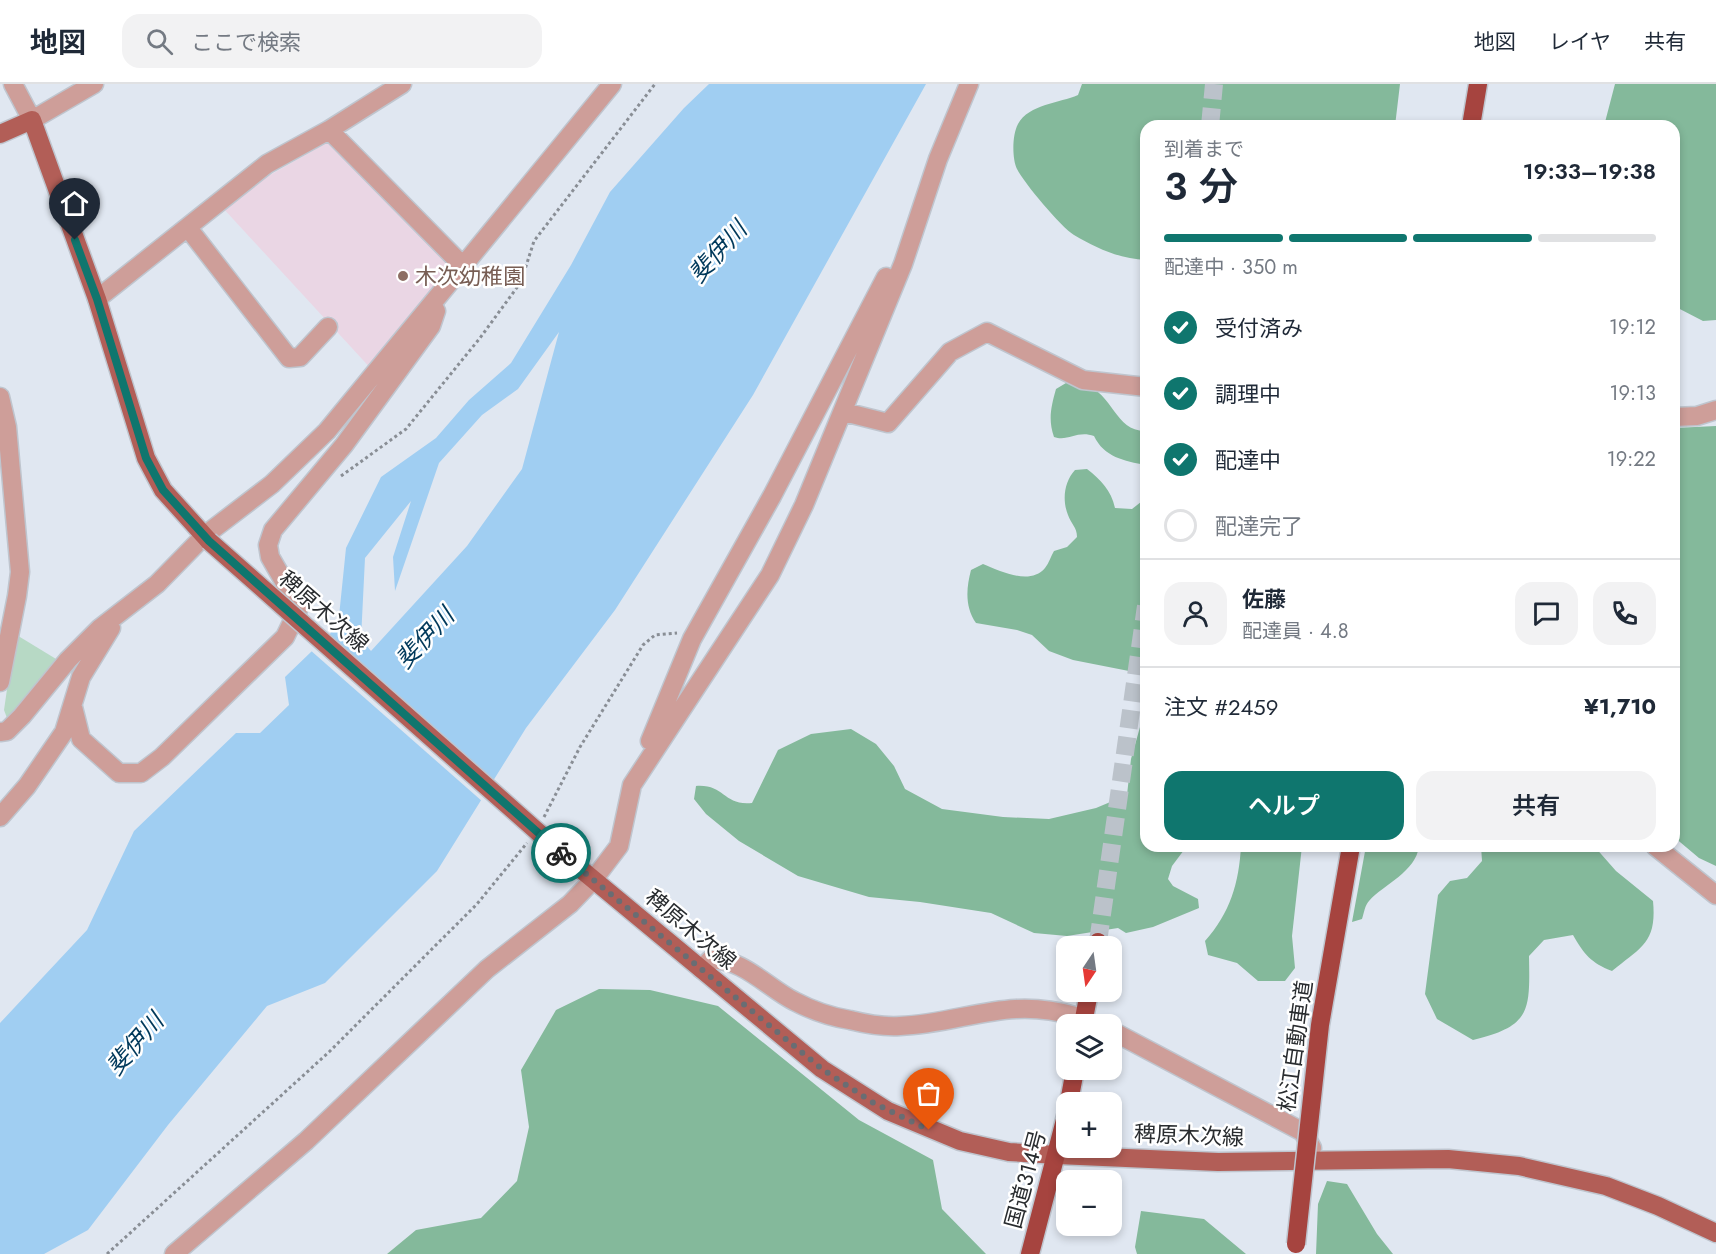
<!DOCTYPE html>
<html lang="ja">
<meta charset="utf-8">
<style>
:root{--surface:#fff;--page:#f2f2f3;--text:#1f2937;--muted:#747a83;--line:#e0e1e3;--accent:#0f766e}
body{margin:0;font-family:Jost,"Noto Sans JP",sans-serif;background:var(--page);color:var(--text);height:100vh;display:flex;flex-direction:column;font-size:22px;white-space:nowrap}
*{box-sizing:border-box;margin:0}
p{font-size:20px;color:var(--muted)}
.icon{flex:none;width:33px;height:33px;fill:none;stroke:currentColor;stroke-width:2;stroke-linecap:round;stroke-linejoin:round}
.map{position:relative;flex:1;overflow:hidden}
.sheet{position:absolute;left:1140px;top:36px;width:540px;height:732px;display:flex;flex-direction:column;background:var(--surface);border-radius:18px;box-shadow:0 3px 9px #0003}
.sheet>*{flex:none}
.needle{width:39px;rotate:193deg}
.tools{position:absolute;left:1056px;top:852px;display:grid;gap:12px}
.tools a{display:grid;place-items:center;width:66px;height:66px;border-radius:12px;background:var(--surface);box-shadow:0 3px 9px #0003;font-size:30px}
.pin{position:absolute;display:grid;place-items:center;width:51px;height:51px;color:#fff;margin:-62px -26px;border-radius:50% 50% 50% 0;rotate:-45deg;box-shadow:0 0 6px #0007}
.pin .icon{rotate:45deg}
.courier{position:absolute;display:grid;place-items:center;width:60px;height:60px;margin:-30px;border:4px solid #0f766e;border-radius:50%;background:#fff;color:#222;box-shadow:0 2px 8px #0007}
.overview em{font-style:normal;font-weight:600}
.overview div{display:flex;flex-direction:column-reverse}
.overview{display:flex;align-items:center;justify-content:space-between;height:102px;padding:0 24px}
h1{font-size:39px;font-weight:600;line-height:45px}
.bar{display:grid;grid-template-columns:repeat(4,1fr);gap:9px 6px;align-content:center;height:72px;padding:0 24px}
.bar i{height:8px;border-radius:4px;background:var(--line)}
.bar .current{background:var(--accent)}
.bar p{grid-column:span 4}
.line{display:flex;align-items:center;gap:15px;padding:0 24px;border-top:2px solid var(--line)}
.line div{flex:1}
.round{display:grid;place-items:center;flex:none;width:63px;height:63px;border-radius:18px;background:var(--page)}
ol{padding:0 24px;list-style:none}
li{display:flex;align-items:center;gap:18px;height:66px}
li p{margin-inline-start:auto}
li .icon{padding:6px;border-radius:50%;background:var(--accent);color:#fff;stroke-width:4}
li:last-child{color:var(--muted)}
li i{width:33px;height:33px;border:3px solid var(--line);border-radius:50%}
.action{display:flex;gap:12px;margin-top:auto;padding:12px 24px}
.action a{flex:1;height:69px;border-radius:18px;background:var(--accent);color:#fff;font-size:24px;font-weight:600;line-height:69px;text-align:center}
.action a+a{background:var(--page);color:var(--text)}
header{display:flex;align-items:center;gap:36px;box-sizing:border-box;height:84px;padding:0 30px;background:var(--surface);border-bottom:2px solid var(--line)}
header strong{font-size:28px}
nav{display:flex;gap:33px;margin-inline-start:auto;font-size:21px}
.search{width:420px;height:54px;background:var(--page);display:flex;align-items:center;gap:15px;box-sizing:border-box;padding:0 21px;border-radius:18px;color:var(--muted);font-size:22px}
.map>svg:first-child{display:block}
.education{fill:#ead6e4}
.green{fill:#b7d9c5}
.forest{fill:#84b99b}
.water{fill:#a0cef2;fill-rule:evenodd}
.pier{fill:#e0e7f1}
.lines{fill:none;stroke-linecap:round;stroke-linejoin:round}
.highway-tunnel{stroke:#bbc2ca;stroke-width:18;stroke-dasharray:18 9;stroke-linecap:butt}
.minor-casing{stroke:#bfc5ce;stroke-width:21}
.major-casing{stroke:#bfc5ce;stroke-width:21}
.highway-casing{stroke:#bfc5ce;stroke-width:21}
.path{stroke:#898e95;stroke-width:3;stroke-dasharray:3 3;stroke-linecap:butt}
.minor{stroke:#ce9e99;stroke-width:18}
.major{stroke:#b25e57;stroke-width:18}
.highway{stroke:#a6443f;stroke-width:18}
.major-bridge-casing{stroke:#bfc5ce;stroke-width:21;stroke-linecap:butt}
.highway-bridge-casing{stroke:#bfc5ce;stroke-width:21;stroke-linecap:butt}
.major-bridge{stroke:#b25e57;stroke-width:18}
.highway-bridge{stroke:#a6443f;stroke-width:18}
.done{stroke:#696d73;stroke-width:6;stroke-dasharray:0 10.8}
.route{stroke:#0f766e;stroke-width:8}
.education-dot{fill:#8d6e63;stroke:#fff;stroke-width:2}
.labels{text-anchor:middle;stroke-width:5;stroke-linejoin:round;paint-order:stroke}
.education-label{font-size:22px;fill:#785e54;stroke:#fff;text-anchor:start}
.street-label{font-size:22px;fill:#292c2f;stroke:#fff}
.water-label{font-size:24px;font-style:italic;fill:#00395b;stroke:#fff}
</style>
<header>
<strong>地図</strong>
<div class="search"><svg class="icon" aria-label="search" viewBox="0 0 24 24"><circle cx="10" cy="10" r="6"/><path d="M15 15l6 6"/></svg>ここで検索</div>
<nav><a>地図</a><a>レイヤ</a><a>共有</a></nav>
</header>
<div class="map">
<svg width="1716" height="1170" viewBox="0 0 1716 1170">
<rect width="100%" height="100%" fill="#e0e7f1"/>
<path class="education" d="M330,57L451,179L453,186L374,288L222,123L263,95Z"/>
<path class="green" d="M15,550L61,578L11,635L7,634L4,626Z"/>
<path class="forest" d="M1082,0H1400L1395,42H1146V176C1120,175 1096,164 1074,151C1061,143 1024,99 1017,85C1012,75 1012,51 1018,40C1029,20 1060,19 1078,11Z
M1615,0H1716V236L1703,237L1674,222V42H1604Z
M1066,299C1072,299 1079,299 1085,301C1113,309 1115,348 1146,347V381C1124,377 1104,373 1094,352C1077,346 1068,358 1054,353C1048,336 1051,323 1056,305Z
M1716,342V782L1699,774L1674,753V344Z
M1087,385C1101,396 1111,406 1115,424L1132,425L1146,414V594L1134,588L1073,576L1049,567L1032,551L1017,546L976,539C965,523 966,505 971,486L983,480C1000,487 1030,502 1045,484C1049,479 1051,472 1054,467L1067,463L1077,453C1077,443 1071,440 1068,431C1062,416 1064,398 1075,386Z
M1146,635V762H1187L1172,782L1168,795L1173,802L1198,815L1199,824L1153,843L1126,849L1118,844L1067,852L1034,849L991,829L920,818L869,813L798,792L739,757L706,730L694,715L696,702C725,700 723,722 752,719L778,666L811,650L851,645L876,660L894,682L905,705L942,725L1003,733L1049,735L1096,724L1127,711L1131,675L1142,636Z
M1241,762H1302L1292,852L1295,884L1285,897H1258L1237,879L1208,871L1205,857C1230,829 1239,799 1241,762Z
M1366,762H1419C1416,788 1384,800 1369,817C1365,821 1364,829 1362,835L1352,838Z
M1481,762H1594L1616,787L1653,817C1657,859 1641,863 1612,887C1591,879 1584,870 1573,851L1544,856L1529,872C1530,927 1531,942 1473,956L1437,935L1425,910L1438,811L1450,797L1467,794L1482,777Z
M599,905L650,906L718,922L859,1036L933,1076L942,1125L986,1170H387L416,1146L481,1134L517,1097L529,1043L521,986L556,926Z
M1327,1097L1347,1100L1377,1150L1393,1170H1316L1318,1120Z
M1141,1127L1204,1135L1246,1170H1137L1135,1163Z"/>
<path class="water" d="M709,0H926L753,311L615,526L526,644L437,787L325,899L267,922L168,1041L88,1146L44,1170H0V939L87,846L134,747L236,649H260L289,621L285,593L338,542L346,464L381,393L436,354L469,316L511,279L571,181L610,108L684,24ZM559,248L522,385L467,462L371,567L361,555L365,474L411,417L393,473L395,507L439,379L482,331L518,305Z"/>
<path class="pier" d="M327,548L496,698L483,718L309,565Z"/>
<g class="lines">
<path class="highway-tunnel" d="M1210,42L1214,0
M1098,858L1146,522"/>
<defs>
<path id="minor" d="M13,0L32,36L94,0
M188,144L289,274L300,273L328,243
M463,182L612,0
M97,215L267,80L329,46L402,0
M0,313L7,343L20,488L17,512L0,598
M844,328L888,339L950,268L987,248L1083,296L1146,303
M1674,333L1697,332L1716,326
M73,623L81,655L119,689H141L162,673L285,553L298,526L297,520L270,473L268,461L273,446L344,361L431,242L436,227L432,221
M0,648L7,647L22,632L68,576L100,544L157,500L204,452L272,400L327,347L463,182L329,46
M650,657L692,555L772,412L886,193
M0,733L27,702L64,648L81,593L111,544
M1655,762L1716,811
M701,885L710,876C741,873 768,904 794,917C811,926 831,933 850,936C866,940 883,943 900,942C965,939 1007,912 1075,932
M1112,947L1303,1048L1312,1064
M174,1170L306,1057L487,885L570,820L594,795L619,762L632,701L770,491L804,421L903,180L938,75L969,0"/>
<path id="major" d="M0,50L32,36L97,215L146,374L163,406L209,457
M565,772L822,985L888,1027L960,1057L1009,1068L1057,1071L1218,1078L1448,1075L1519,1082L1606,1102L1658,1122L1716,1149"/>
<path id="highway" d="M1471,42L1478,0
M1097,862L1098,858
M1083,940L1089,908
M1069,1018L1075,986
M1030,1170L1066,1032"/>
</defs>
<use href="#minor" class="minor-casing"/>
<use href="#major" class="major-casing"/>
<use href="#highway" class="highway-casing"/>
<path class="path" d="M341,392L406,345L480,254L521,198L534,157L655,0
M544,733L580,663L643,561L655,551L677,549
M107,1170L329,968L477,820L527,759"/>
<use href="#minor" class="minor"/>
<use href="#major" class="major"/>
<use href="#highway" class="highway"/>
<defs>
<path id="major-bridge" d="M209,457L565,772"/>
<path id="highway-bridge" d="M1296,1160L1320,941L1351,762"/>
</defs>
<use href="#major-bridge" class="major-bridge-casing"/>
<use href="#highway-bridge" class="highway-bridge-casing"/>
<use href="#major-bridge" class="major-bridge"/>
<use href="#highway-bridge" class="highway-bridge"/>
</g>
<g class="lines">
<path class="done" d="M561,769L822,985L872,1018L929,1046"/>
<path class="route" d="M75,156L97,215L146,374L163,406L209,457L561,769"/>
</g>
<circle class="education-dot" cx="403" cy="192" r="6"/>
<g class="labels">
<g class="education-label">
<text x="415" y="200">木次幼稚園</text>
</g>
<g class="street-label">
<text transform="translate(324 527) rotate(41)" y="8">稗原木次線</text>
<text transform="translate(691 845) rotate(40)" y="8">稗原木次線</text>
<text transform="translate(1295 962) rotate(-82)" y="8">松江自動車道</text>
<text transform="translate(1189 1051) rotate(2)" y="8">稗原木次線</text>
<text transform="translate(1025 1095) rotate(-75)" y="8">国道314号</text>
</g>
<g class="water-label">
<text transform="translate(718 168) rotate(-48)" y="8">斐伊川</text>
<text transform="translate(425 554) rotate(-47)" y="8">斐伊川</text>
<text transform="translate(135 960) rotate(-49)" y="8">斐伊川</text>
</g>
</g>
</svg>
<div class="tools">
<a><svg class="needle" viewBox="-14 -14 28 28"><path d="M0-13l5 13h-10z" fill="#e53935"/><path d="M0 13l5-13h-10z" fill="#747a83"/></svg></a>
<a><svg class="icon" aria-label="layers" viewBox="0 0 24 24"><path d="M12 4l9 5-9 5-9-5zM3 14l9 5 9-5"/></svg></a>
<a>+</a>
<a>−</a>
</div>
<div class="pin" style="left:929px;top:1046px;background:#ea580c"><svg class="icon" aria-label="bag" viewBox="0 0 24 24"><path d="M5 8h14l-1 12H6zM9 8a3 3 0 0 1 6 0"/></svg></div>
<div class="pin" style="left:75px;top:156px;background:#1f2937"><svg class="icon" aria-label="home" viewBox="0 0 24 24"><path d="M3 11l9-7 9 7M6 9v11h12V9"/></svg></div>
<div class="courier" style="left:561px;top:769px"><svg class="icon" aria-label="bike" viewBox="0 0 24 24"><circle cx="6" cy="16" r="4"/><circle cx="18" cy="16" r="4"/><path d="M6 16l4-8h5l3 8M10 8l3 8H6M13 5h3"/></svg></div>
<section class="sheet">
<div class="overview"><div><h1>3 分</h1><p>到着まで</p></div><em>19:33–19:38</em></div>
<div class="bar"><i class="current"></i><i class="current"></i><i class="current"></i><i></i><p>配達中 · 350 m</p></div>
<ol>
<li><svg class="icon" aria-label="check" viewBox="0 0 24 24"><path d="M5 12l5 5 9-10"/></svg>受付済み<p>19:12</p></li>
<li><svg class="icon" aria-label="check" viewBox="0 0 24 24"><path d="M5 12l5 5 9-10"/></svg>調理中<p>19:13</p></li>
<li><svg class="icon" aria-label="check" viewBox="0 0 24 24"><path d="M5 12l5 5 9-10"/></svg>配達中<p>19:22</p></li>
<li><i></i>配達完了</li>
</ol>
<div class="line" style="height:108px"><a class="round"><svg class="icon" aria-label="person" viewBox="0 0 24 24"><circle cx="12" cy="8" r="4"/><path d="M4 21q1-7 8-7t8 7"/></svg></a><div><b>佐藤</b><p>配達員 · 4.8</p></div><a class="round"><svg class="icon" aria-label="chat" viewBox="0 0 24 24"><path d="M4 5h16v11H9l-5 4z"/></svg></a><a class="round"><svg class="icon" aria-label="phone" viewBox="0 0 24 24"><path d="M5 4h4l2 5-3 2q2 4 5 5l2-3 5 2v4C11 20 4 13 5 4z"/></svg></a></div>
<div class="line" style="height:78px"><div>注文 #2459</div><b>¥1,710</b></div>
<div class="action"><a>ヘルプ</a><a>共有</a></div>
</section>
</div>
